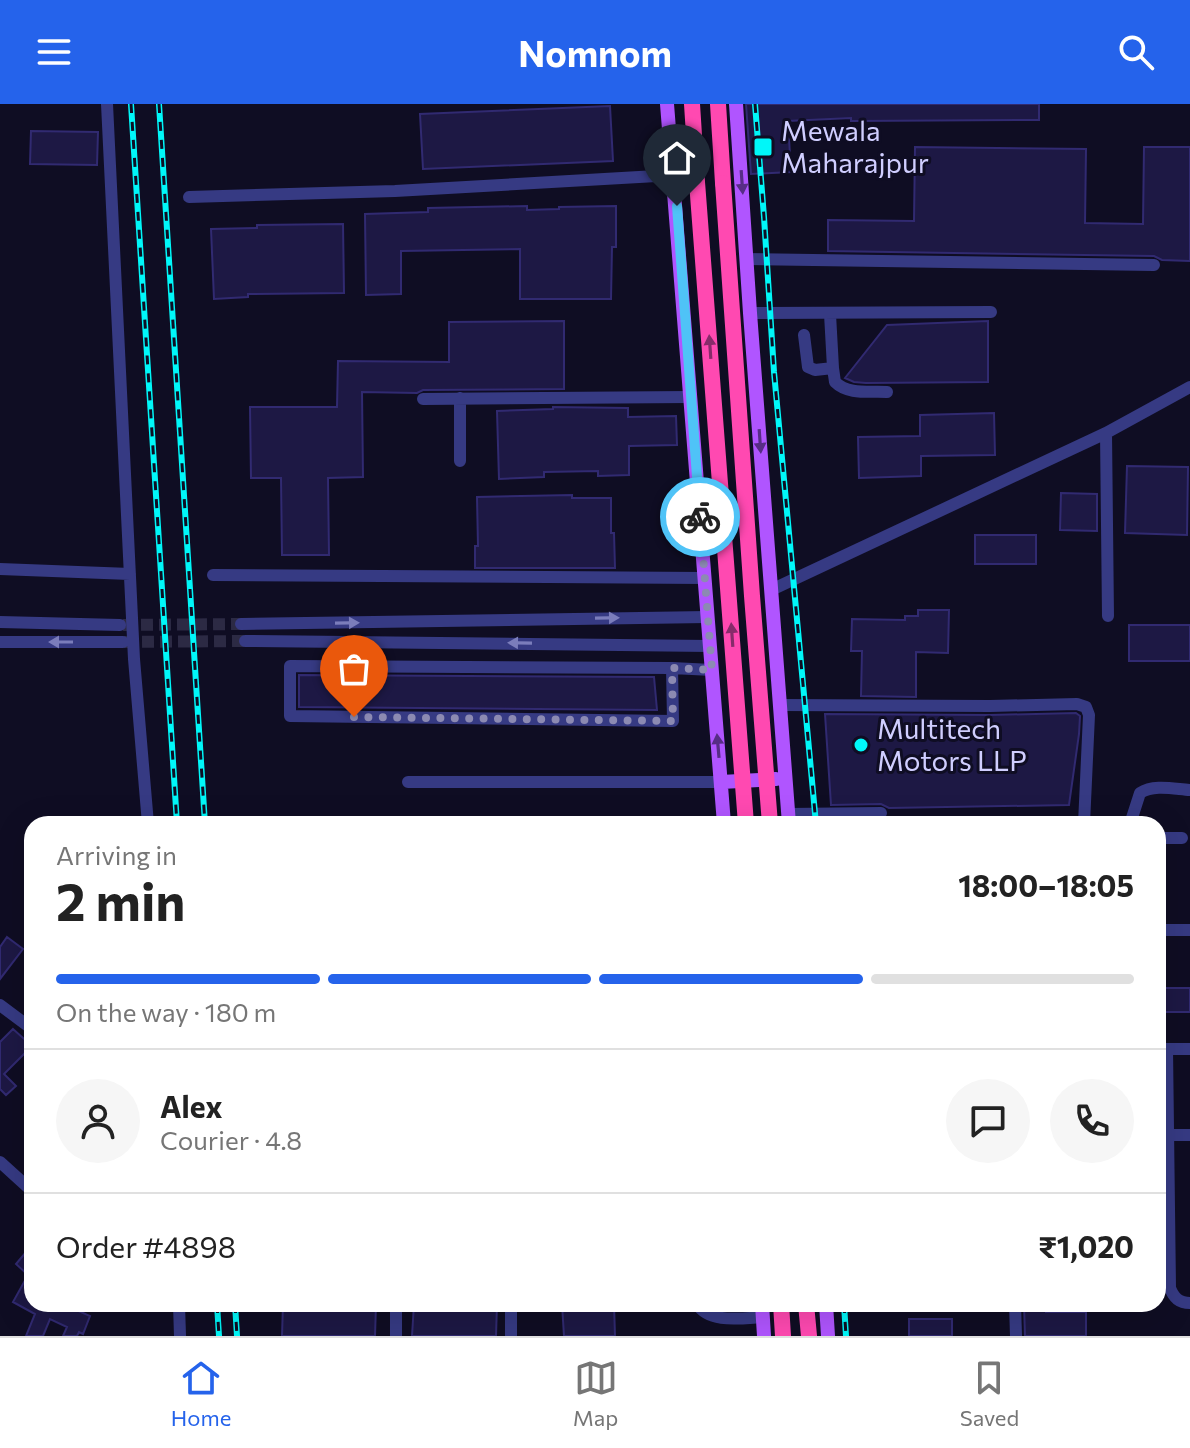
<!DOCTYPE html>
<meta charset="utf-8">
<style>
:root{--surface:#fff;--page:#f6f6f6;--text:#222;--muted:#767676;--line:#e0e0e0;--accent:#2563eb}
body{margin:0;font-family:Commissioner,sans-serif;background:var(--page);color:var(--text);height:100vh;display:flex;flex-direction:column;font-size:30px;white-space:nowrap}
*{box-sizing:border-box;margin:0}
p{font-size:26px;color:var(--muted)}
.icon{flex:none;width:44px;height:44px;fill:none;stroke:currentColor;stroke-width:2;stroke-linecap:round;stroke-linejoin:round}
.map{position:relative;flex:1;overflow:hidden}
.side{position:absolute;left:24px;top:712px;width:1142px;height:496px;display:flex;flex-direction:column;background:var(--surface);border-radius:24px;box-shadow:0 8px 32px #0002}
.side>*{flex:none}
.pin{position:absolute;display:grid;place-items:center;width:68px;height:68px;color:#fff;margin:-82px -34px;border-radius:50% 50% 50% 0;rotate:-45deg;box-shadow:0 0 8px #0007}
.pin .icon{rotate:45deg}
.courier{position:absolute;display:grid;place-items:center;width:80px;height:80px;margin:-40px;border:6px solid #4fc3f7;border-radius:50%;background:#fff;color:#222;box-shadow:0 2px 10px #0007}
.head em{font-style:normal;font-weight:700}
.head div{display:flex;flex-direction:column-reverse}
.head{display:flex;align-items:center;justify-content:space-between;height:136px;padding:0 32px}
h1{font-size:52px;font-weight:700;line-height:60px}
.bar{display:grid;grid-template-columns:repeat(4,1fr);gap:12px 8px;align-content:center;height:96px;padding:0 32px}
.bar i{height:10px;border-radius:6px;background:var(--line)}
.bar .active{background:var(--accent)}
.bar p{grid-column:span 4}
.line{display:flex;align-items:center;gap:20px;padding:0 32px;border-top:2px solid var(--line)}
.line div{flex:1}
.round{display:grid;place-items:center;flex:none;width:84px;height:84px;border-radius:42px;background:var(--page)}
header{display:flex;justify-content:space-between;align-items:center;height:104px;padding:0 32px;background:var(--accent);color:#fff;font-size:36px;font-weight:700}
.tab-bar{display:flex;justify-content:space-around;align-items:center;height:112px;border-top:2px solid var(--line);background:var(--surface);font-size:22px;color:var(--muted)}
.tab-bar a{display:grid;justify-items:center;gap:4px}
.tab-bar .active{color:var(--accent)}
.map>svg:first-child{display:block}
.building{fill:#1d1844;stroke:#312a71;stroke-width:2}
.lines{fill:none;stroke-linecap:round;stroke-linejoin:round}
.minor-tunnel{stroke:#2c2a44;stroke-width:12;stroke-dasharray:12 6;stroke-linecap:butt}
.minor{stroke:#363a83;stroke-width:12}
.major{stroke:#b055ff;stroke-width:14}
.highway{stroke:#ff49b1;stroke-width:16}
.rail-casing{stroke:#00f7f9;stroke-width:6}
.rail{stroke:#0f0d23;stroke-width:3;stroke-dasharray:9;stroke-linecap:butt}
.highway-bridge{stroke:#ff49b1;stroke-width:16}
.oneway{fill:#572d86}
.oneway2{fill:#872b6a}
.oneway3{fill:#7b7dbb}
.done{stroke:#8c8ab2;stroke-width:8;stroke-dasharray:0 14.4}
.route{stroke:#4fc3f7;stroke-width:10}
.poi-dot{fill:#00f7f9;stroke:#0f0d23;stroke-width:3}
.labels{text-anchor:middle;stroke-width:6;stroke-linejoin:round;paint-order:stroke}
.poi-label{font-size:28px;fill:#d0ceff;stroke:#0f0d23;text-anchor:start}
</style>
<header><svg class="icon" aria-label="menu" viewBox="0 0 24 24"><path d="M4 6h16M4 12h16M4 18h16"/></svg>Nomnom<svg class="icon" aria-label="search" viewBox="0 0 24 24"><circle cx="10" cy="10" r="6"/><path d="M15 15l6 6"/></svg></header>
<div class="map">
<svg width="1190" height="1232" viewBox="0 0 1190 1232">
<rect width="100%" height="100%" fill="#0f0d23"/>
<path class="building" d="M746,0H1039V16L851,17V14L788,17L791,68L751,70Z
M610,2L613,57L423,65L420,10Z
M31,27L98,28L97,61L30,60Z
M915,43L1086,45L1085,119L1143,120L1144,43H1190V157L1162,156L1154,152L828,147V116L914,117Z
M527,102V106L559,105V103L616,102V143H612L611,195H520V145L401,147V190L366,191L365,110L428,108V104Z
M343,120L344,189L248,190V193L214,195L211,125L257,124V121Z
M564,217V285L423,286L417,289L362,288L363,373L328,374L329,451H282L281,374H251L250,303H337L338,257L449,258V218Z
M988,217V278L866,279L854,278L845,274L887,221Z
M553,303L628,304V313L676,312L677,341L629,342V371L598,372V367L544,368V373L499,375L497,307L553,305Z
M994,309L995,351L921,352V372L859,374L858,333L920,332V311Z
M1127,362L1188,363L1187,431L1125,429Z
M1061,389L1097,390V427L1060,426Z
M572,391V394H611V429H614L615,464H475V442H478L477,393Z
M975,431H1036V460H975Z
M918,506H949L948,549L916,548V593L861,592L862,547H851L852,515L905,516V512H918Z
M1129,521H1190V557H1129Z
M299,571L654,573L657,606L299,603Z
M1076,609L1080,612L1079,630L1069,701L889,704L881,700L831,701L825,610L990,611Z
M7,833L23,845L0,875V843Z
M1158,884H1190V908H1158Z
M13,925L32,942L4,970L16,982L6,991L0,985V938Z
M32,1141V1200H63L90,1212L83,1230L79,1228L77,1232H63L67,1223L50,1215L43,1232H26L35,1210L13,1198L28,1171L16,1160Z
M283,1200H376L375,1232H282Z
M414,1200H497L496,1232H412Z
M562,1200H614L615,1232H564Z
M1024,1200H1046V1208H1086V1232H1025Z
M909,1215H952V1232H909Z"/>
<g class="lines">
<path class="minor-tunnel" d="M123,521L241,520
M124,538L245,537"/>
<path class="minor" d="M107,0L134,555L148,720
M189,93L395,87L674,71
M747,155L1154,161
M750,209L991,208
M804,231L808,263L815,266L833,264L830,210
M833,264L835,278C848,291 869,287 887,288
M460,294V357
M423,295L691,293
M1106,329L1108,512
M0,465L130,470
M213,471L705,474
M771,486L1106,329L1190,283
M0,518L120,521
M241,520L707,513
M245,537L710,542
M0,538H123
M672,564L290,562V612L673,617L672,564L712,566
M780,601L990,602L1077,600L1086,603L1089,611L1084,720
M408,678H721
M788,710L881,709
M1130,720L1140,689C1154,680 1174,685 1190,686
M1158,734H1182
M1158,826H1190
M0,901L32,925
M1158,945H1190
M1167,945L1170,1184C1174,1194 1179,1199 1190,1199
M1168,1031H1190
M0,1058L32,1087
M179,1200L180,1232
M396,1200V1232
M697,1200C709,1220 742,1214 763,1213
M1015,1200L1016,1232
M511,1232V1200"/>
<path class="major" d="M667,0L724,720
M736,0L750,209L789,720
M721,678L776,675
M762,1200L764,1232
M826,1200L828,1232"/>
<path class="highway" d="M692,0L697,78
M718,0L723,79
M781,1200L783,1232
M806,1200L809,1232"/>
<defs>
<path id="rail" d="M131,0L177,720
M159,0L205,720
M755,0L764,113L774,268L816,720
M217,1200L219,1232
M235,1200L237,1232
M844,1200L846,1232"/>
</defs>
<use href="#rail" class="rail-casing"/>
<use href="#rail" class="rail"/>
<path class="highway-bridge" d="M697,78L746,720
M723,79L752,492L770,720"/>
</g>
<defs><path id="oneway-solid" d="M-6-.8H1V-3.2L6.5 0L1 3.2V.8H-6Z" transform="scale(2)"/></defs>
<g class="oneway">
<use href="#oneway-solid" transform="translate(742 78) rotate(86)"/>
<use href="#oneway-solid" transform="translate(760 337) rotate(86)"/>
<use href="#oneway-solid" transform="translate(718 642) rotate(-95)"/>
</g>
<g class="oneway2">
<use href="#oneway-solid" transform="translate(710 243) rotate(-94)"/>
<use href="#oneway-solid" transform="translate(732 531) rotate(-94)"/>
</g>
<g class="oneway3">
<use href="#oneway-solid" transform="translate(607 514) rotate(-1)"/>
<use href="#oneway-solid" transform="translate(347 519) rotate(-1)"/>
<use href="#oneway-solid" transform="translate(61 538) rotate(-180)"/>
<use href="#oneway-solid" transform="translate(520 539) rotate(-179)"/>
</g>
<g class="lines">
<path class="done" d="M354,613L673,617L672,564L712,566L700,413"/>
<path class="route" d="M677,102L700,413"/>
</g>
<g class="poi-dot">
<rect x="753" y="33" width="20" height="20" rx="4"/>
<circle cx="861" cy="641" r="8"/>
</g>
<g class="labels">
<g class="poi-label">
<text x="781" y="37">Mewala<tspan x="781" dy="32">Maharajpur</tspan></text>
<text x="877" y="635">Multitech<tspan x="877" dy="32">Motors LLP</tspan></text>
</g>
</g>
</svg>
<div class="pin" style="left:354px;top:613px;background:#ea580c"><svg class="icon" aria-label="bag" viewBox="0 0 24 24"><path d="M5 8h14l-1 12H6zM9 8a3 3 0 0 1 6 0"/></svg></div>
<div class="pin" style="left:677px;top:102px;background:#1f2937"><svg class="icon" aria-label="home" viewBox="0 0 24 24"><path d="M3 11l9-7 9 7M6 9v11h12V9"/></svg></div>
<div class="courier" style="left:700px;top:413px"><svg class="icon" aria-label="bike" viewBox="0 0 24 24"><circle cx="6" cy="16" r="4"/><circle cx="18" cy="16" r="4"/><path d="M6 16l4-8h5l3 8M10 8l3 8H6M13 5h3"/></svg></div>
<section class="side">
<div class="head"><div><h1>2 min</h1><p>Arriving in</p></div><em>18:00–18:05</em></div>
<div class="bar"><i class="active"></i><i class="active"></i><i class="active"></i><i></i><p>On the way · 180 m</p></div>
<div class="line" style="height:144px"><a class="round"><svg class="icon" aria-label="person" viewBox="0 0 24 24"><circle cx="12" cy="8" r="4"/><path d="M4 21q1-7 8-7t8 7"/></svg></a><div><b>Alex</b><p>Courier · 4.8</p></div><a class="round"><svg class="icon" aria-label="chat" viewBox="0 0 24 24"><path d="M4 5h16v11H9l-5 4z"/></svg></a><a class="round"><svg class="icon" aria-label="phone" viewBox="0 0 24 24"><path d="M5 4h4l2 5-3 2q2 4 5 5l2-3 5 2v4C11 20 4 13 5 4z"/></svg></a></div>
<div class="line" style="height:104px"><div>Order #4898</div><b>₹1,020</b></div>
</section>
</div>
<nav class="tab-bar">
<a class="active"><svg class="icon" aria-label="home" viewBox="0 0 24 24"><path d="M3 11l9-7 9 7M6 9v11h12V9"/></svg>Home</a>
<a><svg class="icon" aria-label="map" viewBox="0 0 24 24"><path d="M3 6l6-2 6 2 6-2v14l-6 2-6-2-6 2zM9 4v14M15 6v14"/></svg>Map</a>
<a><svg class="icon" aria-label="saved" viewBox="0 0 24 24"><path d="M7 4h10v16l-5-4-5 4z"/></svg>Saved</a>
</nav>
